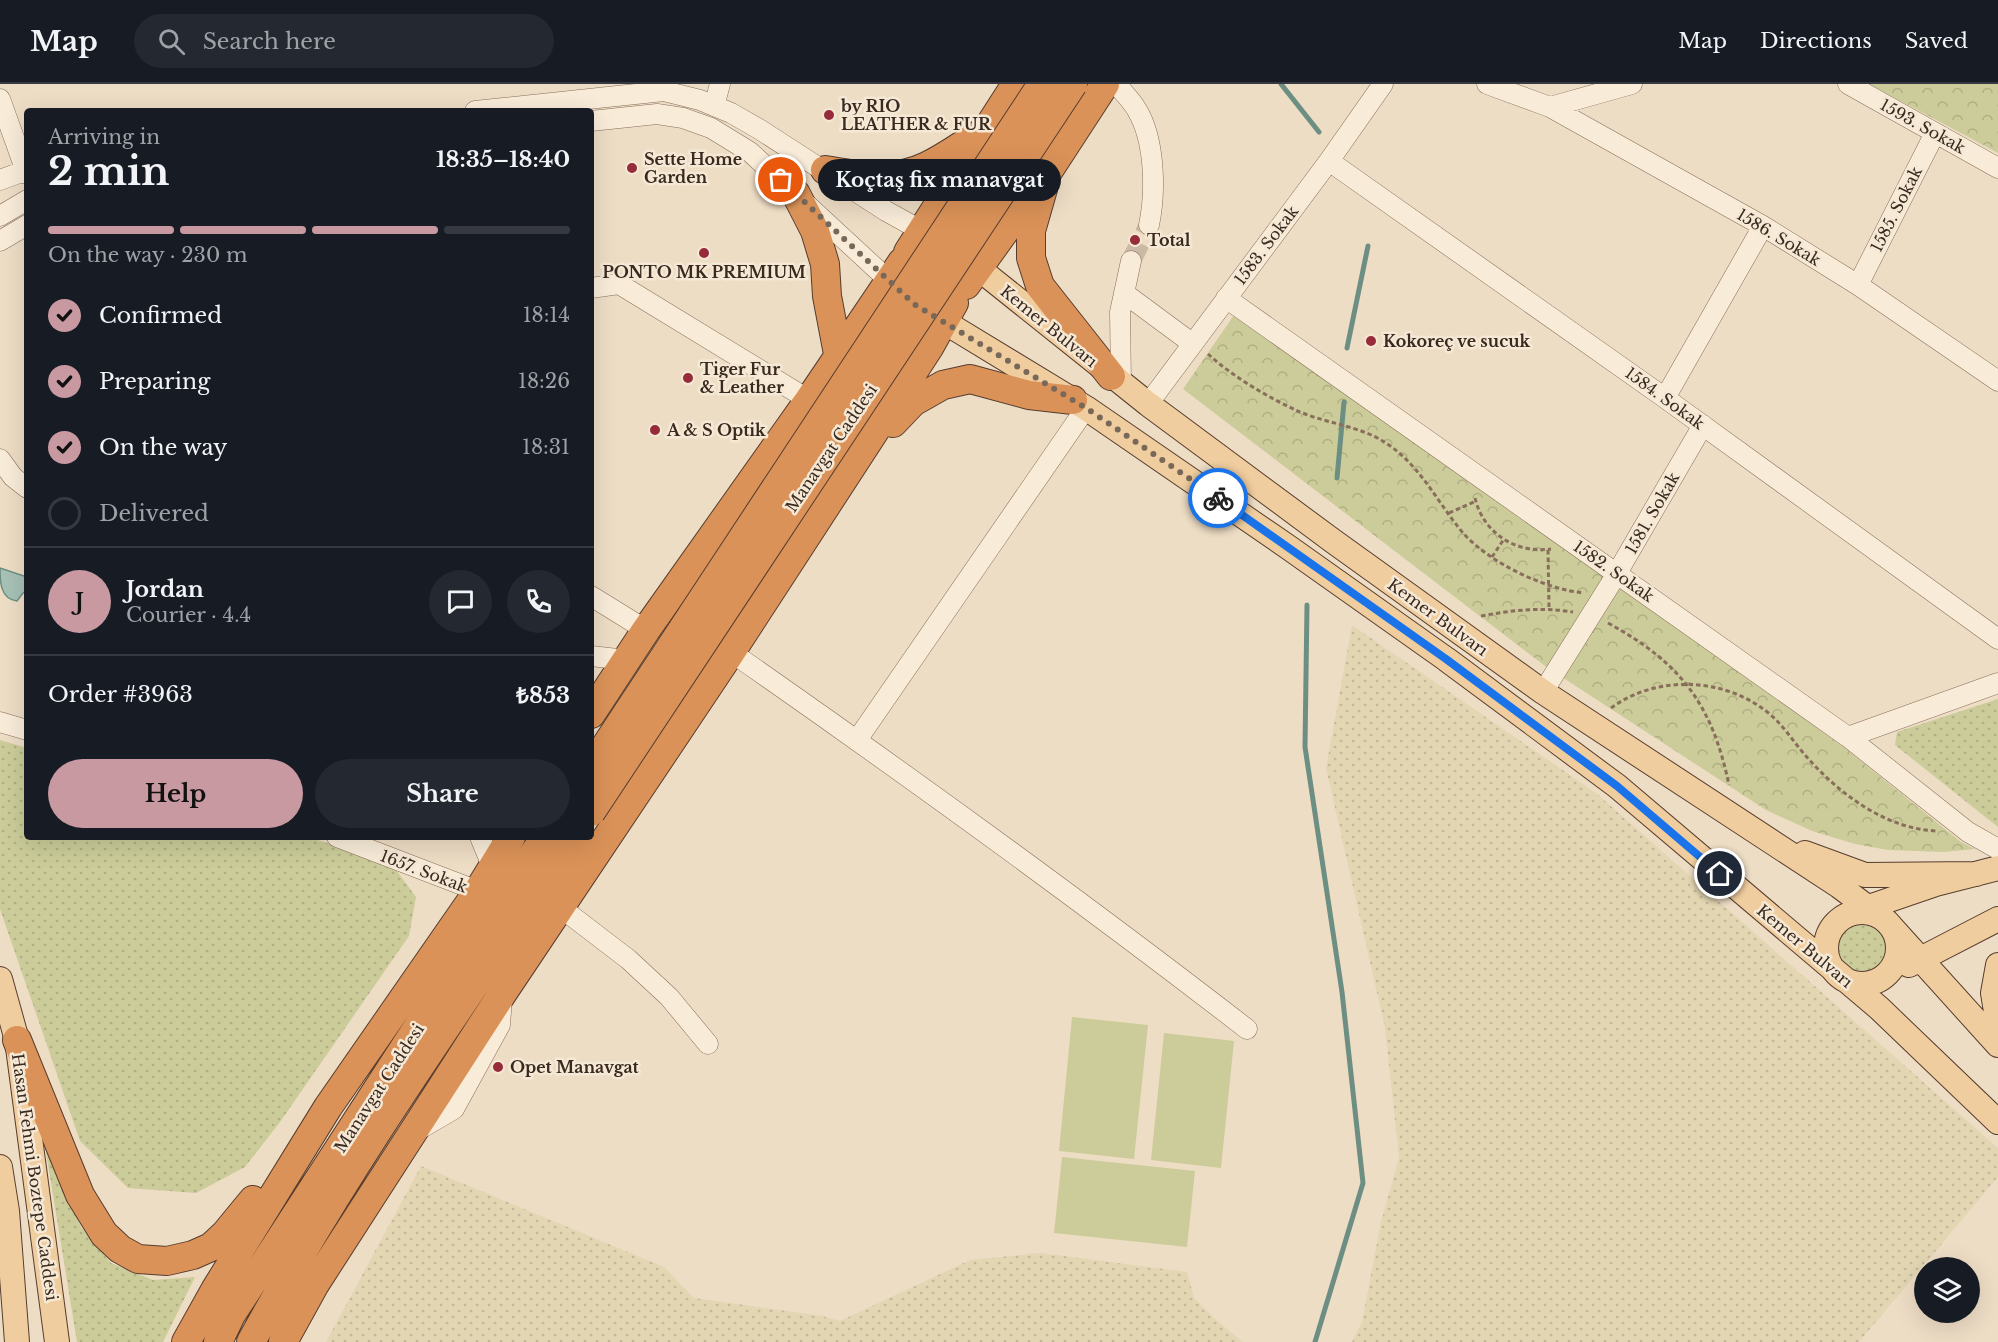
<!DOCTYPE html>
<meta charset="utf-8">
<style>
:root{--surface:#171b24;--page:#242831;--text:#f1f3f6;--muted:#9ea1a6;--line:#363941;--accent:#c899a1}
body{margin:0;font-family:"Libre Baskerville",serif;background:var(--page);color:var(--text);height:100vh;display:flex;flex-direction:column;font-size:22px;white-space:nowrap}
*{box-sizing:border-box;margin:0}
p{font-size:20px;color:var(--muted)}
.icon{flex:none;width:33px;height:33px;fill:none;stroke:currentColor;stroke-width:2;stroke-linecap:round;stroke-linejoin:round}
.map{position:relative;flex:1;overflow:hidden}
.panel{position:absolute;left:24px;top:24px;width:570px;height:732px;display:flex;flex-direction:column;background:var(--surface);border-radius:6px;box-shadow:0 6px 24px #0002}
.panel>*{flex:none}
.fabs{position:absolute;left:1914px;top:1173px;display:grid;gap:12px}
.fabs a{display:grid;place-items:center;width:66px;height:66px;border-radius:50%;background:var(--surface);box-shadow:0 6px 24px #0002;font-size:30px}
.pin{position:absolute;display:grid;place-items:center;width:51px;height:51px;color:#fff;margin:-26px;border:3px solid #fff;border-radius:50%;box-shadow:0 2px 6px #0007}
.courier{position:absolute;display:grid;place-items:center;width:60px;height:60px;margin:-30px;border:4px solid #1a73e8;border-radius:50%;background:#fff;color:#222;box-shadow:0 2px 8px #0007}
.bubble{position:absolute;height:42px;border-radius:21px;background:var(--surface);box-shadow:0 6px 24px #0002;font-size:20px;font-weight:700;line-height:42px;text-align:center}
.overview em{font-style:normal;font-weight:700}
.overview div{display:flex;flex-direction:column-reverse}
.overview{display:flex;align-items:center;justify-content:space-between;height:102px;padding:0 24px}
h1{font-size:39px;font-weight:700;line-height:45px}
.bar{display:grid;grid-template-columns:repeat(4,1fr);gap:9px 6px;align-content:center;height:72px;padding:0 24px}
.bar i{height:8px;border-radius:4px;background:var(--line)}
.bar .active{background:var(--accent)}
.bar p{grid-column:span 4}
.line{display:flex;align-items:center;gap:15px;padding:0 24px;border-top:2px solid var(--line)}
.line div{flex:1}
.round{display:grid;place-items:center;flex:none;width:63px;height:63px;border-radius:32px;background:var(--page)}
ol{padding:0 24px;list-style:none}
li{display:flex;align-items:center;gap:18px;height:66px}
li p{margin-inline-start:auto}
li .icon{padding:6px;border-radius:50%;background:var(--accent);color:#111;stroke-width:4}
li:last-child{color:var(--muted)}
li i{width:33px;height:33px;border:3px solid var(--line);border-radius:50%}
.primary-button{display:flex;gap:12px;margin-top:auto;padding:12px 24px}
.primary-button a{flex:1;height:69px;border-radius:36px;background:var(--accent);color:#111;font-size:24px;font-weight:700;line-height:69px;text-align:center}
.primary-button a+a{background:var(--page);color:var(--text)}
header{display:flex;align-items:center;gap:36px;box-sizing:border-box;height:84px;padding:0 30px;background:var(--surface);border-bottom:2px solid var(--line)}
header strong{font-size:28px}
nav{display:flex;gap:33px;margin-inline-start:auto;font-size:21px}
.search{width:420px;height:54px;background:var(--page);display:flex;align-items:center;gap:15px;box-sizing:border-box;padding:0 21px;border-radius:33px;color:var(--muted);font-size:22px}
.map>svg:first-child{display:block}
.farmland{fill:url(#farmland-dots)}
.grass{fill:url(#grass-dots)}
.forest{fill:url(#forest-crowns)}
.pitch{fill:#cbcc99}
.water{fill:#a7c1b6;stroke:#6d8f83;stroke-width:1.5}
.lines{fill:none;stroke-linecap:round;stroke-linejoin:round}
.stream{stroke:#6d8f83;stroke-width:5}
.minor-tunnel{stroke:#cab9a4;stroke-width:20;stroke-dasharray:20 10;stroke-linecap:butt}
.minor-casing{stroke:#886e5b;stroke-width:21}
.major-casing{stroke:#563d2f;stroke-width:26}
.highway-casing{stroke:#563d2f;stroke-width:30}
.path{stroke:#886e5b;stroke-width:3;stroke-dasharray:4.5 3;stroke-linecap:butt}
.minor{stroke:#f8ebd8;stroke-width:20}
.major{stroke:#f0cd9e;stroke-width:24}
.highway{stroke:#db9258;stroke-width:28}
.highway-bridge-casing{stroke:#563d2f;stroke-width:30;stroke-linecap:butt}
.highway-bridge{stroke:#db9258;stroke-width:28}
.done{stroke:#786859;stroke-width:6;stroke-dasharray:0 10.8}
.route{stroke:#1a73e8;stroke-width:8}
.poi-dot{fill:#962c39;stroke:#f5e8d5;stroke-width:2}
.labels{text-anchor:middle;stroke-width:5;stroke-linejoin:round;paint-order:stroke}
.poi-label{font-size:16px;font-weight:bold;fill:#39291f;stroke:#f5e8d5;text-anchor:start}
.street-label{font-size:16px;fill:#39291f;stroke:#f5e8d5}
</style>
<header>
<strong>Map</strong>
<div class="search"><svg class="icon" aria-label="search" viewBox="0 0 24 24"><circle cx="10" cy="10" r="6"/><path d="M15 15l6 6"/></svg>Search here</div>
<nav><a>Map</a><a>Directions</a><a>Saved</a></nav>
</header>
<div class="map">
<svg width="1998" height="1258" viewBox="0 0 1998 1258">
<defs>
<pattern id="farmland-dots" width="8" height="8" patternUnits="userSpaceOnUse" patternTransform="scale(1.5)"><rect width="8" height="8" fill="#e3d6b3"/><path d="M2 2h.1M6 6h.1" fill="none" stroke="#c4b89a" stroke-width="1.8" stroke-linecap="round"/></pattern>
<pattern id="grass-dots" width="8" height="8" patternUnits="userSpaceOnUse" patternTransform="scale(1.5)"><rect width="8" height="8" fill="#cbcc99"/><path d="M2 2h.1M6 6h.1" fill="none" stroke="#afaf83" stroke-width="1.8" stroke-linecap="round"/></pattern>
<pattern id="forest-crowns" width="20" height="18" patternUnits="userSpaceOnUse" patternTransform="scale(1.5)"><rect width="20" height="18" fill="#cbcc99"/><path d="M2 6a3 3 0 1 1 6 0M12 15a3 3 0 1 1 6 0" fill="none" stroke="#afaf83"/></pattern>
</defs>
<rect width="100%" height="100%" fill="#eeddc5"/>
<path class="farmland" d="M1352,541L1596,709L1998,1064V1093L1859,1258H1352L1362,1238L1381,1138L1399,1074L1385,944L1326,684Z
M421,1082L664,1183L694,1214L822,1232L840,1237L970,1176L1041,1169L1187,1188L1194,1214L1215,1235L1243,1258H326Z"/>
<path class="grass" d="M1998,615V743L1895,661L1897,648Z
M0,656L27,664V753H308L391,779L416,813L409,852L280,1038L245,1083L196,1109L128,1104L80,1057L0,825Z
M1838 865a24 24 0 1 1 48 0a24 24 0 1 1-48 0Z
M45,1062L81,1143L111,1179L153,1196L195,1193L163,1258H77Z"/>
<path class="forest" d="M1869,0H1998V69Z
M1234,231L1613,496L1841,661L1961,758L1975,765L1943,768L1888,766L1855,760L1812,747L1766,726L1545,582L1183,305Z"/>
<path class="pitch" d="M1072,933L1148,941L1134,1075L1059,1067Z
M1164,949L1234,957L1221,1084L1151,1076Z
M1062,1073L1195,1087L1187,1163L1054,1149Z"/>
<path class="water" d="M0,484L27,493V507L23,509L17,517C0,515 0,497 0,484Z"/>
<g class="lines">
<path class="stream" d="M1281,0L1319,48
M1347,264L1368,162
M1337,394L1344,318
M1307,521L1305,663L1342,908L1363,1099L1315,1258"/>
<path class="minor-tunnel" d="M1131,177L1149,141"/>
<defs>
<path id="minor" d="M1116,0C1123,8 1132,17 1137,26C1155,56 1156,107 1149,141
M1487,0L1550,23L1632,0
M1848,0L1998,84
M0,15L27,90
M714,22L720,0
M1550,23L1763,142L1858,201L1998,297
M475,27L664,7L700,16L731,29L759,45L886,127L933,153
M591,37L657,30L683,34L711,44L750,68L898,205
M1329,77L1665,314L1998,555
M0,96L27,86
M0,132L27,116
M0,157L27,141
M1858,201L1935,49
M591,204L619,200L809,316
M1124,209L1193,260
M1226,214L1848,653L1968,748L1998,765
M1121,300L1120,228L1131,177
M1665,314L1763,142
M1148,320L1329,77L1383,0
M0,375L13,393L27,404
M591,512L646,546
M731,568C906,690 1079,815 1247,945
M591,572L626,576
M1543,608L1613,496L1703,341
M0,638L27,646
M1848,653L1998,599
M857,656L1086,324
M337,753L478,807
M480,753L492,782
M560,823L628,875L669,913L708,960
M418,1046L454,1025L500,941L502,914"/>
<path id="major" d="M963,172L1148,320L1333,457L1543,608L1839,802L1886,837L1998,961
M928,228L1086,324L1288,463L1446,575L1617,702L1879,924L1998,1038
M1805,769L1865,791L1976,790
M1857,827L1936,800L1998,784
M1826 864a36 36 0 1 1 72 0a36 36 0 1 1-72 0Z
M1909,881L1998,835
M1998,881L1993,909L1998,940
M0,895L17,956L57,1258
M0,1083L7,1127L17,1258"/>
<path id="highway" d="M825,86C859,92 895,98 927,82C946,73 963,60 980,50
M1043,105L1031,147V174L1040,202L1111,292
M796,110L815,147L825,180L827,212L838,270
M908,168L1016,0
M966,201L1049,86L1105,0
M893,339L913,318L943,301L970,295L1029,311L1073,316
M591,630L646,546L809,316L902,178
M17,956L80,1111L104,1150L120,1165L138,1175L167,1177L193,1171L211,1163L225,1150L253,1116
M186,1258L215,1206L328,1023L478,807L511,753
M218,1258L231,1231L419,941L545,753
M251,1258C347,1082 463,919 575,753
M283,1258L315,1200L502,910L731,568L930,262L954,219"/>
</defs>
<use href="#minor" class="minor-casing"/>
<use href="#major" class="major-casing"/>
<use href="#highway" class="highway-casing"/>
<path class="path" d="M1208,270C1233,293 1269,314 1300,328C1329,340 1360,342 1386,359C1421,382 1437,418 1463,449C1490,479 1544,505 1584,509
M1475,414C1483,449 1516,470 1551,465
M1449,429L1476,417
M1548,466L1549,524
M1492,473L1504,455
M1481,532C1513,526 1541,523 1573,528
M1608,539C1681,579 1712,620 1729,701
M1611,624C1656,591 1722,593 1766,627C1782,639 1792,656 1805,671C1838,709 1885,745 1937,747"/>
<use href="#minor" class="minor"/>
<use href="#major" class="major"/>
<use href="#highway" class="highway"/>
<defs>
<path id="highway-bridge" d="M591,684L1042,0
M591,728L1073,0"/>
</defs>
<use href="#highway-bridge" class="highway-bridge-casing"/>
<use href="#highway-bridge" class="highway-bridge"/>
</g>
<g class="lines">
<path class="done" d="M781,96L914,220L1086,324L1218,414"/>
<path class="route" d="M1218,414L1446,575L1617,702L1720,790"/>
</g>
<g class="poi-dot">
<circle cx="829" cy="31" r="6"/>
<circle cx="632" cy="84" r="6"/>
<circle cx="1135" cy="156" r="6"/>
<circle cx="704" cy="169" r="6"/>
<circle cx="1371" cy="257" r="6"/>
<circle cx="688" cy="294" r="6"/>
<circle cx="655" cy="346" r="6"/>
<circle cx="498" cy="983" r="6"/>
</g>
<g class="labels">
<g class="poi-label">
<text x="841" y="28">by RIO<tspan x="841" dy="18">LEATHER &amp; FUR</tspan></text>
<text x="644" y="81">Sette Home<tspan x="644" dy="18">Garden</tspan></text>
<text x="1147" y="162">Total</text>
<text x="704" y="194" text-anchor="middle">PONTO MK PREMIUM</text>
<text x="1383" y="263">Kokoreç ve sucuk</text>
<text x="700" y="291">Tiger Fur<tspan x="700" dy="18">&amp; Leather</tspan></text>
<text x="667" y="352">A &amp; S Optik</text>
<text x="510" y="989">Opet Manavgat</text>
</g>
<g class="street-label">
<text transform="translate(1923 42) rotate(29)" y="6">1593. Sokak</text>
<text transform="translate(1896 125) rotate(-63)" y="6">1585. Sokak</text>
<text transform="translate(1779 153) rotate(31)" y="6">1586. Sokak</text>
<text transform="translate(1266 161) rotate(-53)" y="6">1583. Sokak</text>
<text transform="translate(1049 242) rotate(39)" y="6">Kemer Bulvarı</text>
<text transform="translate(1665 314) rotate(36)" y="6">1584. Sokak</text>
<text transform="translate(831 364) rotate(-56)" y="6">Manavgat Caddesi</text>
<text transform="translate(1652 429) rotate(-60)" y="6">1581. Sokak</text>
<text transform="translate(1614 487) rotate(35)" y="6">1582. Sokak</text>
<text transform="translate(1438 533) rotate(36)" y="6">Kemer Bulvarı</text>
<text transform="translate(424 787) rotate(21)" y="6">1657. Sokak</text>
<text transform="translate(1805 862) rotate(40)" y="6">Kemer Bulvarı</text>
<text transform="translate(379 1004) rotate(-57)" y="6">Manavgat Caddesi</text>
<text transform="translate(35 1093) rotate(82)" y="6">Hasan Fehmi Boztepe Caddesi</text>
</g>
</g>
</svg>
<div class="fabs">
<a><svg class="icon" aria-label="layers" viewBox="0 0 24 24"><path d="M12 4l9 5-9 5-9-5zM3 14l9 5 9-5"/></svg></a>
</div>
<div class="pin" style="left:781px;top:96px;background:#ea580c"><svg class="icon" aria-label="bag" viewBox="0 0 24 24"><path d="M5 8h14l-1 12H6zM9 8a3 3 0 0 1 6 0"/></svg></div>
<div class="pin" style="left:1720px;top:790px;background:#1f2937"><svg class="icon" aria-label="home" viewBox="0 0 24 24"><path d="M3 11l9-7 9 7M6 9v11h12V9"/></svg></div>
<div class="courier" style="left:1218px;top:414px"><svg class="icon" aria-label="bike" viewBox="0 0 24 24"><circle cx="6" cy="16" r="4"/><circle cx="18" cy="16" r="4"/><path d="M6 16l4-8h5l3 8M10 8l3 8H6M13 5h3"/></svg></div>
<div class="bubble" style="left:818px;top:75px;width:243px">Koçtaş fix manavgat</div>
<section class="panel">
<div class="overview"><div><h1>2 min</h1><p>Arriving in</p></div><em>18:35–18:40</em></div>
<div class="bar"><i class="active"></i><i class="active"></i><i class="active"></i><i></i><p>On the way · 230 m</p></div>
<ol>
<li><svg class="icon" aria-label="check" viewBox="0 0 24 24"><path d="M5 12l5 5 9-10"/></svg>Confirmed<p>18:14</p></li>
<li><svg class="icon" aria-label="check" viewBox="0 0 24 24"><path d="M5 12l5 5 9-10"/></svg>Preparing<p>18:26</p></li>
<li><svg class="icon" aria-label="check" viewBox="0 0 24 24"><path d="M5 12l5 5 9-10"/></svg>On the way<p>18:31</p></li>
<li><i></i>Delivered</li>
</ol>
<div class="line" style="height:108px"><b class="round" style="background:var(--accent);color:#111">J</b><div><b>Jordan</b><p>Courier · 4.4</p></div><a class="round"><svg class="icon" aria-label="chat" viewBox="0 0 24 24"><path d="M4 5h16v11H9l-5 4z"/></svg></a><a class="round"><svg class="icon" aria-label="phone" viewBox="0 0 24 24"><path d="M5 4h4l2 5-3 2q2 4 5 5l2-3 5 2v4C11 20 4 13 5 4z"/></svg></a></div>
<div class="line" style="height:78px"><div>Order #3963</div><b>₺853</b></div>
<div class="primary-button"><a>Help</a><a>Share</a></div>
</section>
</div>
